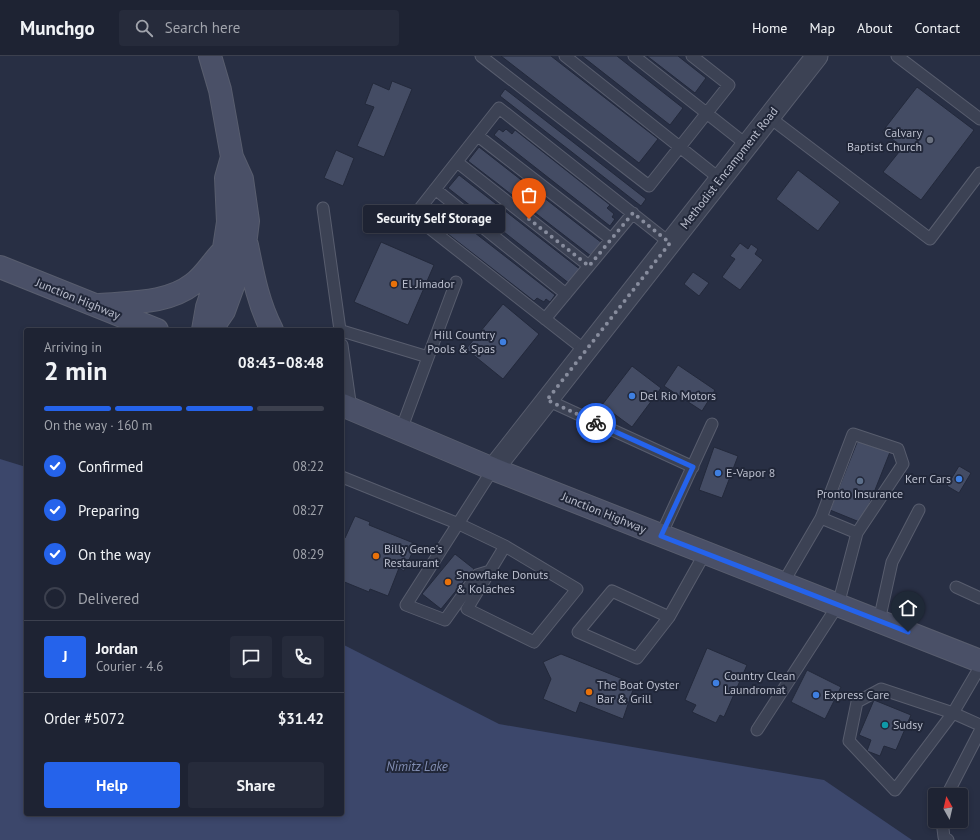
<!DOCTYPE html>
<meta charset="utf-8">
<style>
:root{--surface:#1e2333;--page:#262b3b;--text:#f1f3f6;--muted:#a1a4ac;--line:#3c404e;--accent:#2563eb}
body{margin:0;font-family:"PT Sans",sans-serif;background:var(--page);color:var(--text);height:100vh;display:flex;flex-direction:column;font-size:15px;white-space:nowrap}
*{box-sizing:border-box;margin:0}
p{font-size:13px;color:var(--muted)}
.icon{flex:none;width:22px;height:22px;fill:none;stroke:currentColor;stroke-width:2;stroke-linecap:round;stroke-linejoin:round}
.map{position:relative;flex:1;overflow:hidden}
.panel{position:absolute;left:24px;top:272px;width:320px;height:488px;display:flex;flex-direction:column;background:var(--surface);border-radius:4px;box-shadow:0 2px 6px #0003,0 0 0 1px var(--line)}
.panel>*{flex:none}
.needle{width:26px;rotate:352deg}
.buttons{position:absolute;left:928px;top:732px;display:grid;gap:8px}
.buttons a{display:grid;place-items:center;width:40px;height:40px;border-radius:4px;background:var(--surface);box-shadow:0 2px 6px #0003,0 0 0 1px var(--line);font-size:20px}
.pin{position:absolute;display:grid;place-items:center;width:34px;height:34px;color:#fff;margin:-41px -17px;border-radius:50% 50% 50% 0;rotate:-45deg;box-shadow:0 0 4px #0007}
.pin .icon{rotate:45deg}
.courier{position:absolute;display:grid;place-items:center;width:40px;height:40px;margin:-20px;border:3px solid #2563eb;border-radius:50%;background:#fff;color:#222;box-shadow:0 1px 5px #0007}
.bubble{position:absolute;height:28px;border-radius:4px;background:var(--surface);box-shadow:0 2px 6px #0003,0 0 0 1px var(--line);font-size:13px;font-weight:700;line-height:28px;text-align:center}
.summary em{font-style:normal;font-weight:700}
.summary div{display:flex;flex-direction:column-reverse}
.summary{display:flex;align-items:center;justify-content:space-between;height:68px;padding:0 20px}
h1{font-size:26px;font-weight:700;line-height:30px}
.bar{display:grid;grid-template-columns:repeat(4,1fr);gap:6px 4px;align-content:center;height:48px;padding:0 20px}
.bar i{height:5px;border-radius:3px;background:var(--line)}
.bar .current{background:var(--accent)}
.bar p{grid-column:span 4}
.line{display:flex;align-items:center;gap:10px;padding:0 20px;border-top:1px solid var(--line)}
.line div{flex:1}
.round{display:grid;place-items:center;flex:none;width:42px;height:42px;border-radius:4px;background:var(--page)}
ol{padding:0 20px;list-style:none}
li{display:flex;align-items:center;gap:12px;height:44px}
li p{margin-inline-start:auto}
li .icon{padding:4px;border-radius:50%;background:var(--accent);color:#fff;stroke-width:4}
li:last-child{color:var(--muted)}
li i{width:22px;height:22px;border:2px solid var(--line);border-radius:50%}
.action{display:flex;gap:8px;margin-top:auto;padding:8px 20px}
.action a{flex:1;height:46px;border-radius:4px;background:var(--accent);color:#fff;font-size:16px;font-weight:700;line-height:46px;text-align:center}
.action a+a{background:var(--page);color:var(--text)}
header{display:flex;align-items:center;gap:24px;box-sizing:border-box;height:56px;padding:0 20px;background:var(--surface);border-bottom:1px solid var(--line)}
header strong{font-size:19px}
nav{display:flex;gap:22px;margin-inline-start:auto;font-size:14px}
.search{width:280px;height:36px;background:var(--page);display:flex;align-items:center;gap:10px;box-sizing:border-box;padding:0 14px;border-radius:4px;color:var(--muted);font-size:15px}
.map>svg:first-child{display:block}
.water{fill:#3c476b}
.building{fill:#444c64;stroke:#23293b}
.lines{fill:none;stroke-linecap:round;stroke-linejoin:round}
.lane-casing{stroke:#585d6e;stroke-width:13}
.street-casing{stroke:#585d6e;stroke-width:23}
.secondary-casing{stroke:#585d6e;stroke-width:24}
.lane{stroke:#3c4254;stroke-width:11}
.street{stroke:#3c4254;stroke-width:21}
.secondary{stroke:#4a5067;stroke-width:22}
.done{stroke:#878c9d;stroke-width:4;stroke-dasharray:0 7.2}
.route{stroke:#2563eb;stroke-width:5}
.worship-dot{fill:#6b7280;stroke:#212739;stroke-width:1.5}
.food-dot{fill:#e8710a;stroke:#212739;stroke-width:1.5}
.shop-dot{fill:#3f7fe0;stroke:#212739;stroke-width:1.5}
.service-dot{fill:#5c6f8a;stroke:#212739;stroke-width:1.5}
.culture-dot{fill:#0f9aa8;stroke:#212739;stroke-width:1.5}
.labels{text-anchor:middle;stroke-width:4;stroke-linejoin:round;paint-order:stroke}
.poi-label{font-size:12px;fill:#babecd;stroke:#212739;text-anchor:start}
.street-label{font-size:12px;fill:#babecd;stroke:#212739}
.water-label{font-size:13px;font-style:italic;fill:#828eb3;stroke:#212739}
</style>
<header>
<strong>Munchgo</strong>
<div class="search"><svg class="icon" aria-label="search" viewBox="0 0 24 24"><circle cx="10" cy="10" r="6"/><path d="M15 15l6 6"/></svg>Search here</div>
<nav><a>Home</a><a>Map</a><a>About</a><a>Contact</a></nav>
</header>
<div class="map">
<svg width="980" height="784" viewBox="0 0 980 784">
<rect width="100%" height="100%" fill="#282f44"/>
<path class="water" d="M0,403L26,411V758H342V588L499,668L824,724L912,784H0Z"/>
<path class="building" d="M501,0H551L658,83L639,107Z
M582,0H617L683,52L670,69Z
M647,0H678L706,22L695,37Z
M392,25L412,33L384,101L357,90L374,51L365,48L373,27L389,34Z
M917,31L974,74L921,144L883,116L903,91L882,76Z
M505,33L646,143L641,150L500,40Z
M499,73L503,76L506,73L512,78L515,74L610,149L607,152L614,158L612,161L615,163L610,170L494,79Z
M479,91L602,187L591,200L468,105Z
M336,94L354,102L343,130L324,122Z
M798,114L840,146L818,175L776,143Z
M459,119L581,214L570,228L448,132Z
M439,149L555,239L550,246L546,243L544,246L537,242L534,245L439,171L442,167L435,162L437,159L434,156Z
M381,186L434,209L408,269L354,246Z
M740,187L748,193L751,188L758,193L755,198L763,204L740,234L722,221L735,203L730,200Z
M693,216L709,227L699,240L684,228Z
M503,248L539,278L503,323L466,293Z
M678,309L715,334L702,355L664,330Z
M632,310L661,332L632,371L602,349Z
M858,384L890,396L862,467L830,454Z
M714,391L738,400L722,442L699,434Z
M959,410L971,417L959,437L947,430Z
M355,460L370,466L369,469L416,488L404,515L399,512L388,540L370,533L369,536L342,525V481L345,482Z
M455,498L474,513L441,553L422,538Z
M707,592L747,609L724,661L720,659L716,667L692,656L696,649L685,644Z
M561,598L635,628L623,663L580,646L576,657L543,643L551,623L543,606Z
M807,614L841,631L825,663L791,646Z
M874,644L911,659L896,694L884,690L880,700L867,695L871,684L859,679Z"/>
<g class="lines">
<defs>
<path id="lane" d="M481,0L649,130L729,29L692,0
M565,0L720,123
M634,0L747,89
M897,0L980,63
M769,61L930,183L980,117
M478,80L611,183
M457,106L589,210
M435,133L566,238
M323,152L340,274
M545,263L633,157
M342,275L428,301
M342,289L351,353
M586,295L414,160L499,52L670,187
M547,344L693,411
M401,374L456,226
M342,421L459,468L505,490L577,533L534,586L467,553L505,490
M821,462L857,477
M661,479L712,368
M490,515L477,519L445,564L406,549L493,413
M956,531L980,542
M669,561L612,535L578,576L637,602L669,561L705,497
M879,565L892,506L919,454
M980,611L953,657L895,734L849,685L857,646L881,633L953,657L980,669
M757,674L838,549L857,477L903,408L898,393L853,378L821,462L783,527
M947,739L980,675
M942,765L944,781L948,784"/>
<path id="street" d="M493,413L817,0"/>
<path id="secondary" d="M210,0L220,34L232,101L242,123L248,165L246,181L236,222L224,255L211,274
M247,189C253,219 258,247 272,274
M0,211L157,274
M100,249C130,246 167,248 193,228C204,220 211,208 220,198
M203,274L207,251L220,212L224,192L228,166L226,122L232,101
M342,349L493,413L980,605"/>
</defs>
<use href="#lane" class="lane-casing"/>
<use href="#street" class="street-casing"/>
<use href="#secondary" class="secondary-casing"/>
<use href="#lane" class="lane"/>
<use href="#street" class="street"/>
<use href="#secondary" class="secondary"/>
</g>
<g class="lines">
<path class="done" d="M529,163L589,210L633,157L670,187L547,344L596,367"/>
<path class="route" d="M596,367L693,411L661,480L908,576"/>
</g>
<circle class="worship-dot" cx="930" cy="84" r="4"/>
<g class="food-dot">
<circle cx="394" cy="228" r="4"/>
<circle cx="376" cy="500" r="4"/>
<circle cx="448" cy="526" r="4"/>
<circle cx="589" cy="636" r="4"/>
</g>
<g class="shop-dot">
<circle cx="503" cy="286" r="4"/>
<circle cx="632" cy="340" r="4"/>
<circle cx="718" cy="417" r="4"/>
<circle cx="959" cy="423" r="4"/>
<circle cx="716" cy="627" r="4"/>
<circle cx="816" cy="639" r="4"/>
</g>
<circle class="service-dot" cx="860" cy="425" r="4"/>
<circle class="culture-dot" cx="885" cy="669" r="4"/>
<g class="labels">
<g class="poi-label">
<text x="922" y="81" text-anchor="end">Calvary<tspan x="922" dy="14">Baptist Church</tspan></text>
<text x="402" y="232">El Jimador</text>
<text x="495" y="283" text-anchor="end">Hill Country<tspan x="495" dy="14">Pools &amp; Spas</tspan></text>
<text x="640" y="344">Del Rio Motors</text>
<text x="726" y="421">E-Vapor 8</text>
<text x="951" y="427" text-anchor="end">Kerr Cars</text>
<text x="860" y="442" text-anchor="middle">Pronto Insurance</text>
<text x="384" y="497">Billy Gene's<tspan x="384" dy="14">Restaurant</tspan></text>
<text x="456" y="523">Snowflake Donuts<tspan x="456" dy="14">&amp; Kolaches</tspan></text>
<text x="724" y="624">Country Clean<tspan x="724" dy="14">Laundromat</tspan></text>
<text x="597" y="633">The Boat Oyster<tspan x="597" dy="14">Bar &amp; Grill</tspan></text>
<text x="824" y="643">Express Care</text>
<text x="893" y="673">Sudsy</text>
</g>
<g class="street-label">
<text transform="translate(729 112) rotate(-52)" y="4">Methodist Encampment Road</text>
<text transform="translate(78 243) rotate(22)" y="4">Junction Highway</text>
<text transform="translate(604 457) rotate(22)" y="4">Junction Highway</text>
</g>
<g class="water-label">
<text x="417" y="715">Nimitz Lake</text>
</g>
</g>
</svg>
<div class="buttons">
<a><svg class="needle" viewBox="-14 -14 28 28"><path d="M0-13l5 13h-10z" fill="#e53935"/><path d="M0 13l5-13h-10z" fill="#a1a4ac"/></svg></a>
</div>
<div class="pin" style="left:529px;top:163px;background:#ea580c"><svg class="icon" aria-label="bag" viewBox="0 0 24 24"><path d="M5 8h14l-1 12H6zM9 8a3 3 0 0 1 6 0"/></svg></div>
<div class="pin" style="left:908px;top:576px;background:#1f2937"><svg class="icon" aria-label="home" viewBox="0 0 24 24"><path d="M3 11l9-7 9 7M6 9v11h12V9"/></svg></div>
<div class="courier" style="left:596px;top:367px"><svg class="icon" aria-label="bike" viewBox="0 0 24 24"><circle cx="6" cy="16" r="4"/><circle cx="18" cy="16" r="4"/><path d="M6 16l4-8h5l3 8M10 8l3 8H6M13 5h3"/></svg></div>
<div class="bubble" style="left:363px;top:149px;width:142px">Security Self Storage</div>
<section class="panel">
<div class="summary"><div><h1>2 min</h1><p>Arriving in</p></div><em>08:43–08:48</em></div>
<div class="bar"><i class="current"></i><i class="current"></i><i class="current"></i><i></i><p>On the way · 160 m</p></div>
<ol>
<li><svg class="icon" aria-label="check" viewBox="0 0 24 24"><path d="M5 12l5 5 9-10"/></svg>Confirmed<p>08:22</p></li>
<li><svg class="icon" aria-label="check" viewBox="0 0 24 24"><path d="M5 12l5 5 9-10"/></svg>Preparing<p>08:27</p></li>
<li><svg class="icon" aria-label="check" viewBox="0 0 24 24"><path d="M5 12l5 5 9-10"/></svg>On the way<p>08:29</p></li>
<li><i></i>Delivered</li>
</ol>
<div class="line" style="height:72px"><b class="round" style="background:var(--accent);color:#fff">J</b><div><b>Jordan</b><p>Courier · 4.6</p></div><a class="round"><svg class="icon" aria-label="chat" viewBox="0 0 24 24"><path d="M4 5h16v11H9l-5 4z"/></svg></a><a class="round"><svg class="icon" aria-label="phone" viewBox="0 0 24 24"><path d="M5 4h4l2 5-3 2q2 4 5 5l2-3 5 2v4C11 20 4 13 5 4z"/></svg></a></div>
<div class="line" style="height:52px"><div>Order #5072</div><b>$31.42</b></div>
<div class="action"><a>Help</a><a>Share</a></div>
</section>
</div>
